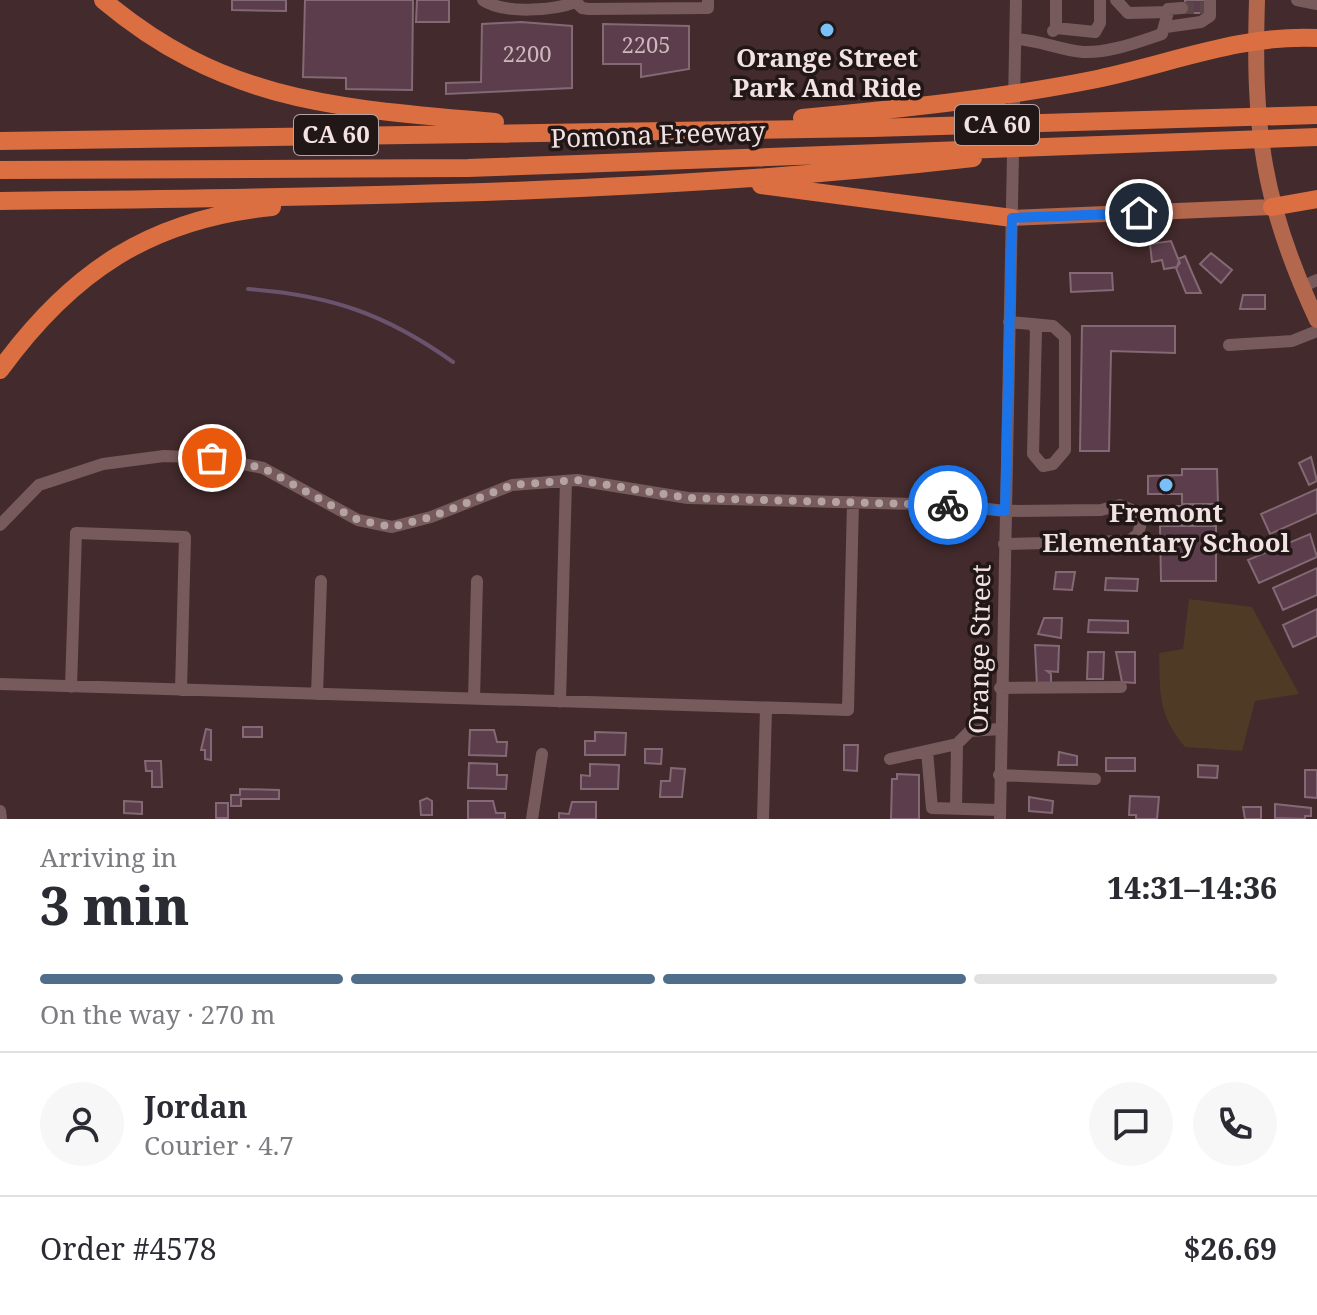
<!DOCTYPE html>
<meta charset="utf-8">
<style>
:root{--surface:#fff;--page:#f7f7f7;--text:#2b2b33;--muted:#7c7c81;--line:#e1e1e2;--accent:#4e6e8c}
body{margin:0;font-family:"Noto Serif",serif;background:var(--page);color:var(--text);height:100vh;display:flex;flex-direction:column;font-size:30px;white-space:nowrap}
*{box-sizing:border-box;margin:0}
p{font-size:26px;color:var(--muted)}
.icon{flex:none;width:44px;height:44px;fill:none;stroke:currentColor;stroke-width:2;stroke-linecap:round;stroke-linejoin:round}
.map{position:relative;height:819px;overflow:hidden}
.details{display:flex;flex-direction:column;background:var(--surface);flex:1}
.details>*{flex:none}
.pin{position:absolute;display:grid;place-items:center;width:68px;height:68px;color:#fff;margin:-34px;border:4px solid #fff;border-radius:50%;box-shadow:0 2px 8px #0007}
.courier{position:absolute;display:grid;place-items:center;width:80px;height:80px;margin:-40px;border:6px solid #1a73e8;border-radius:50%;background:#fff;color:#222;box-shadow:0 2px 10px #0007}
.headline em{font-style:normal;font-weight:800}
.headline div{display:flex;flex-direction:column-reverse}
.headline{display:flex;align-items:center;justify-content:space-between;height:136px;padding:0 40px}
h1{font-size:52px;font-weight:800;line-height:60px}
.bar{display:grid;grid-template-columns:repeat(4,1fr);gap:12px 8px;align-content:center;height:96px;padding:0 40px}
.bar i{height:10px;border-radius:6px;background:var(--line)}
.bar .selected{background:var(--accent)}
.bar p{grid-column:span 4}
.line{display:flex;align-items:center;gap:20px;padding:0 40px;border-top:2px solid var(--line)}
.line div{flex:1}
.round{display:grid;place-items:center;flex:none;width:84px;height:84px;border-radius:42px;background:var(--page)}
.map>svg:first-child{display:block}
.green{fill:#4e3a25}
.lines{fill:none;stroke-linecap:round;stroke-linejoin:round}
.stream{stroke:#6a536c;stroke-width:4}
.building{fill:#5c3d4b;stroke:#826974;stroke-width:2}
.minor-tunnel{stroke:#5d4647;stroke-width:12;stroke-dasharray:12 6;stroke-linecap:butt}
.minor{stroke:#775b5c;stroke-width:12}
.major{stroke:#b3674c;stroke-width:16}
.highway{stroke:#db6f41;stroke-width:18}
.done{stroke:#b5a2a2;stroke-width:8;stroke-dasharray:0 14.4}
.route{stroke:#1a73e8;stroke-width:10}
.poi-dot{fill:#79bff8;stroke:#221717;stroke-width:3}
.labels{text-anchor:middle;stroke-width:7;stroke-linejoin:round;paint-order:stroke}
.number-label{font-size:22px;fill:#cdb9bc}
.shield{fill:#221717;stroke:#b4a5a5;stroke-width:2}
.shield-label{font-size:24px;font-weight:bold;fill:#f3e2e2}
.poi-label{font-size:26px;font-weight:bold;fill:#f3e2e2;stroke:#221717}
.street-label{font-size:26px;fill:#f3e2e2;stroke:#221717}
</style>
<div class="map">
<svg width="1317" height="819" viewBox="0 0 1317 819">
<rect width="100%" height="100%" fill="#432a2c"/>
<path class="green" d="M1189,599L1252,607L1299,694L1255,701L1242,751L1185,747C1158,714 1160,695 1159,653L1183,649Z"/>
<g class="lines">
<path class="stream" d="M248,289C330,295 386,314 453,362"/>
</g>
<path class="building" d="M232,0H286V11L232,10Z
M305,0H413L412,90L346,89V78L303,77Z
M417,0H449V22H416Z
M1185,0H1206V13H1185Z
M521,22L572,26V88L446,94V83L481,82L482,24Z
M603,24L689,26V69L641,77V64H603Z
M1171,241L1179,261L1177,267L1164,269L1162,260L1152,262L1150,244Z
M1211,253L1232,270L1221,283L1200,264Z
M1185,256L1193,275L1201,293H1186L1176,268L1180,263L1178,259Z
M1070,273H1112L1113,290L1071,292Z
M1243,295H1265V309H1240Z
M1082,326H1175V353L1111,351L1109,451H1080Z
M1311,457L1317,481L1309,485L1299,463Z
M1182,469H1217L1218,504H1182V494H1148V476L1182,475Z
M1317,489V513L1270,534L1261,514Z
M1173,506H1200V525H1173Z
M1160,526H1216V581H1161Z
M1310,534L1317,557L1259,583L1248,560Z
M1317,568V595L1283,610L1273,588Z
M1056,572H1075L1072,590L1054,589Z
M1106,578L1138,579L1137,591L1105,590Z
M1317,609V636L1293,647L1283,625Z
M1044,618H1062L1061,638L1038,634Z
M1089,620L1128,621V633L1088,632Z
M1035,645L1059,646L1058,672L1047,671L1051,674V686H1037Z
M1088,652H1104L1103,679H1087Z
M1116,652H1135V683L1122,682Z
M243,727H262V737H243Z
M206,729L211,730V760L205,759V750H201Z
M470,730H494L497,742H507L506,756L469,755Z
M595,732L626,733L625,755H585V741H595Z
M844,745H858L857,771L844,770Z
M645,749H662L661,764L645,763Z
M1059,752L1077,756V765H1058Z
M1106,758H1135V771H1106Z
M145,761H161L162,787H152V771H146Z
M469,763L497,764V775H507L506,789L468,788Z
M590,764L619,765L618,789H581V775L590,776Z
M1198,765L1218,766L1217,778L1198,777Z
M671,768L685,769L682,797H660L661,781H670Z
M1305,770H1317V798L1305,797Z
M897,774L919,775V819H891L892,779H897Z
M240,789L279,790V799H241V806H231V795H240Z
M1130,796L1159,797L1157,819H1136V815H1129Z
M1029,797L1053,801L1052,813L1029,811Z
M427,798L432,801V815H421L420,801Z
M124,801L142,802V814L124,813Z
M468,801H493L496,813H505V819H468Z
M572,802H596V819H559V813L569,814Z
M216,803H228V818H216Z
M1275,804L1311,808V816H1305V819L1275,818Z
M1243,807H1261V819H1245Z"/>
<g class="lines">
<path class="minor-tunnel" d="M1182,8H1207"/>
<path class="minor" d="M483,0C503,14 553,11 576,2
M574,0L582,8L589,9L708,8V0
M1297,0L1317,4
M1168,9L1182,8
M1166,27L1201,22L1210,16V0
M1056,28L1095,32L1100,23V0
M1053,31L1056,28V0
M1016,39C1039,40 1060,50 1083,52C1110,53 1138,42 1162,34L1168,12L1128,13L1116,0
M1302,287L1317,280
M1009,322L1032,324L1036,330L1033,454L1043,466L1053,464L1065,450V337L1053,326L1032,324
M1229,345L1292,341L1317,331
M0,525L39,485L103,464L164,456L212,458L263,468L358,520L392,527L431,517L512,485L577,480L688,498L953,505L1005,511L1101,510L1120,505L1132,510L1141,523L1138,534L1129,541L1004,544
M0,684L848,710L853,502
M71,687L76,533L185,537L181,690
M1000,688L1121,687
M317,694L321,581
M474,699L477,581
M560,702L566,481
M927,751L932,808L999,810
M890,759L957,744L970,731L1000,729
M999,775L1095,779
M956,809L957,744
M0,811L1,819
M532,819L542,754
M763,819L766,708
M1000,819L1016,0"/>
<path class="major" d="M1257,0C1253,128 1262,203 1317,320
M1012,218L1272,207"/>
<path class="highway" d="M103,0C227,104 341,108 495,122
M802,118C899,109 996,99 1092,80C1167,65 1240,34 1317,38
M0,141L872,128L1317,115
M0,170L468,168L1317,137
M761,185L1012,218
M0,201C324,197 650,195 973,158
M1272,207L1317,199
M0,370C71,272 150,219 272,207"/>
</g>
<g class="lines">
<path class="done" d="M212,458L263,468L358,520L392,527L431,517L512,485L577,480L688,498L948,505"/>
<path class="route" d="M948,505L1005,511L1012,218L1139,213"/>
</g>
<g class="poi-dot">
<circle cx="827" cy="30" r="8"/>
<circle cx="1166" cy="485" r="8"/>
</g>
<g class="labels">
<g class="number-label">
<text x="646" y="53">2205</text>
<text x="527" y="62">2200</text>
</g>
<g class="shield">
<rect x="955" y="105" width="84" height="40" rx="6"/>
<rect x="294" y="115" width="84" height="40" rx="6"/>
</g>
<g class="shield-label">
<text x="997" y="133">CA 60</text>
<text x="336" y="143">CA 60</text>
</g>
<g class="poi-label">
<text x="827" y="67">Orange Street<tspan x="827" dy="30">Park And Ride</tspan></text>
<text x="1166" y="522">Fremont<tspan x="1166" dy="30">Elementary School</tspan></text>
</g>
<g class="street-label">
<text transform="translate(658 135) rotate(-2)" y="9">Pomona Freeway</text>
<text transform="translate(980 649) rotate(-89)" y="9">Orange Street</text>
</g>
</g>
</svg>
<div class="pin" style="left:212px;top:458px;background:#ea580c"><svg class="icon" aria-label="bag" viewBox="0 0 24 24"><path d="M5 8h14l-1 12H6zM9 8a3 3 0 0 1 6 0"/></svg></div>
<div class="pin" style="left:1139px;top:213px;background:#1f2937"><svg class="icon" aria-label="home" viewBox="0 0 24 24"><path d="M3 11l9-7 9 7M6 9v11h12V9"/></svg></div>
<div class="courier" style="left:948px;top:505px"><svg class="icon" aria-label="bike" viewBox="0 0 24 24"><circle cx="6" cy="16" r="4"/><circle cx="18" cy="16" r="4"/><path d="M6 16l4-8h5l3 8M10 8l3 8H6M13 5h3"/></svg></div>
</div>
<section class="details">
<div class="headline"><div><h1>3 min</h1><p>Arriving in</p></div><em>14:31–14:36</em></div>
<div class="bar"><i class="selected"></i><i class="selected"></i><i class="selected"></i><i></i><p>On the way · 270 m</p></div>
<div class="line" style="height:144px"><a class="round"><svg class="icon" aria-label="person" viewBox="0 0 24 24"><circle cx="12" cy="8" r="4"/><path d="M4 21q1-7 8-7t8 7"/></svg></a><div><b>Jordan</b><p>Courier · 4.7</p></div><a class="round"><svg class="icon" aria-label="chat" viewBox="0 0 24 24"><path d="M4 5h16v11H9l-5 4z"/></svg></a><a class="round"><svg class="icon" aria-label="phone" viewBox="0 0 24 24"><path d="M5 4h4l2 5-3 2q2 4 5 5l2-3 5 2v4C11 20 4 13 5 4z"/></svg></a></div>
<div class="line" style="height:104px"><div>Order #4578</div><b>$26.69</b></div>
</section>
